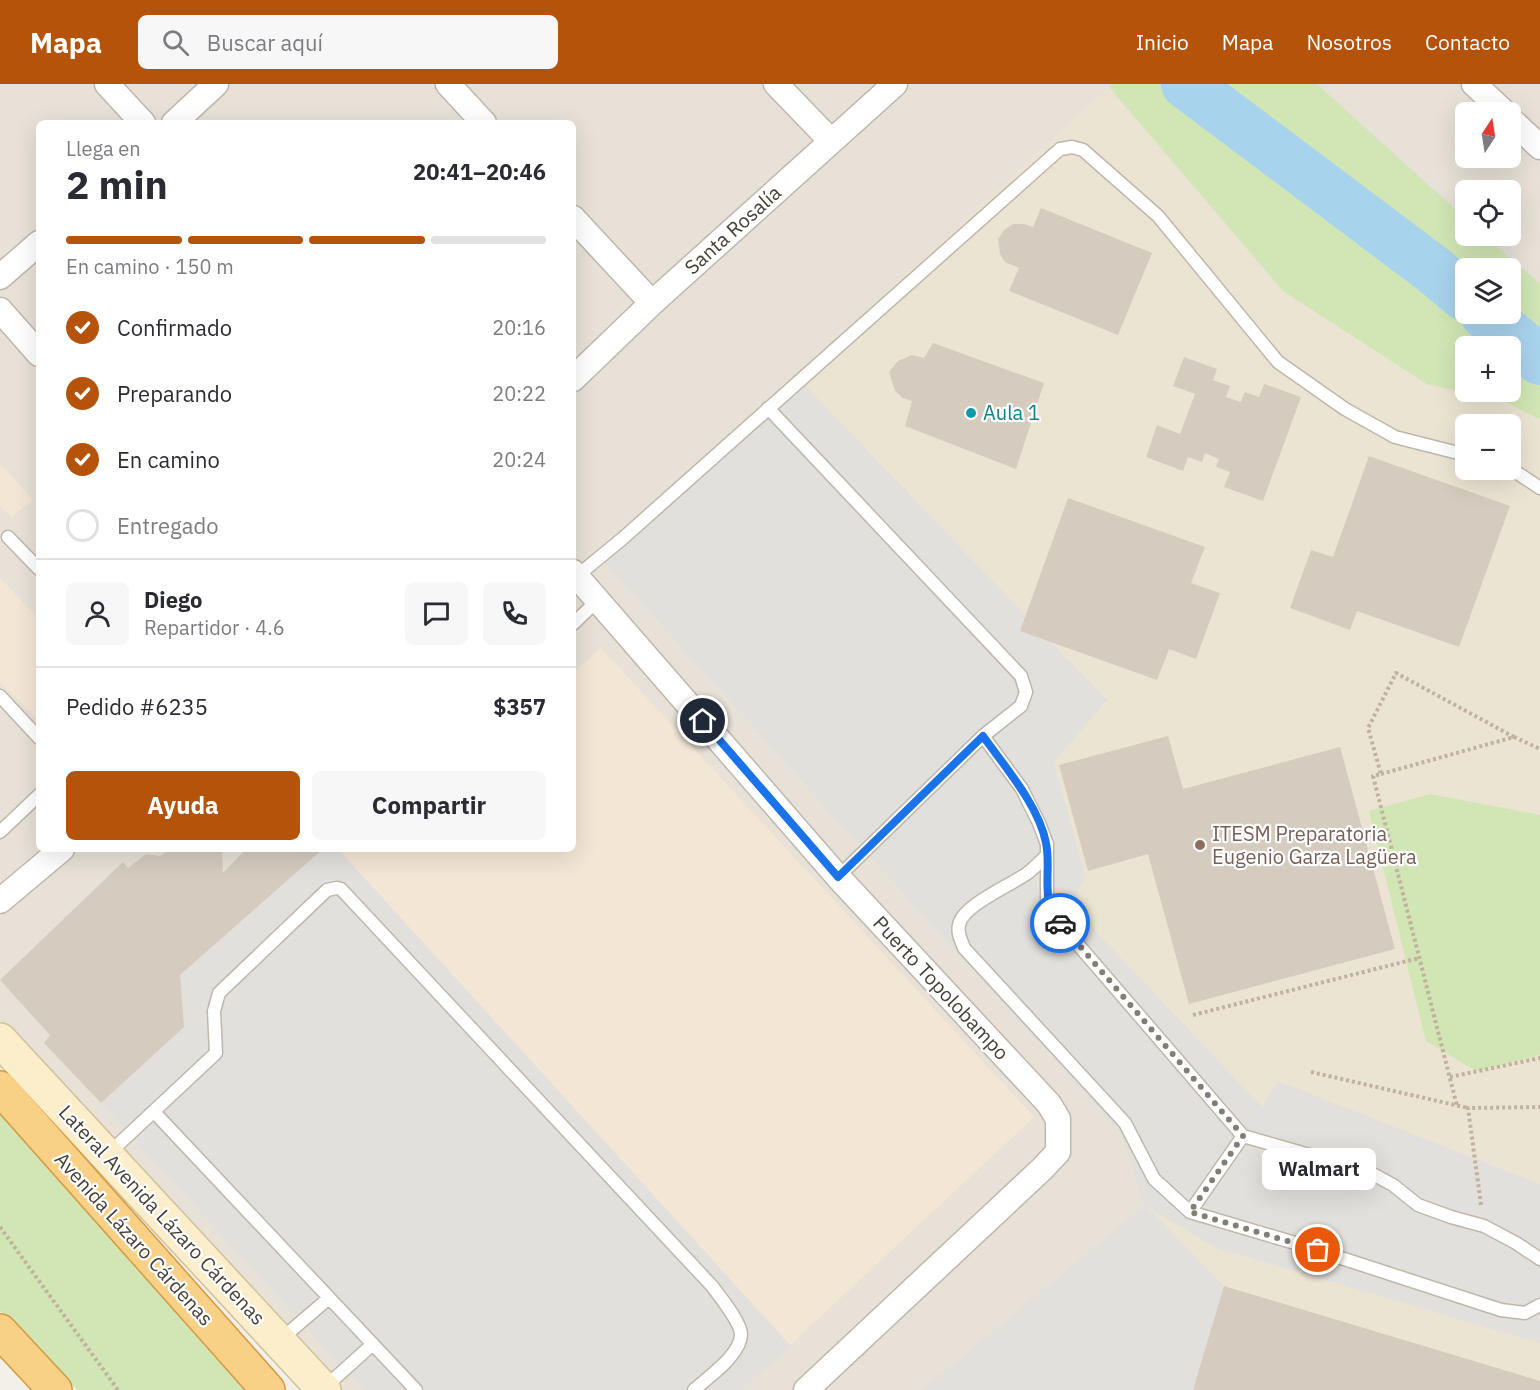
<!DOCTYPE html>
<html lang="es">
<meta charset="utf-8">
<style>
:root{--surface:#fff;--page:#f7f7f7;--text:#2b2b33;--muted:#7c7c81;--line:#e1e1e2;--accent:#b45309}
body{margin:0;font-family:"IBM Plex Sans",sans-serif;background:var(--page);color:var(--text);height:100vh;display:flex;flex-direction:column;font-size:22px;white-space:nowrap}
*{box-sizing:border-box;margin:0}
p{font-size:20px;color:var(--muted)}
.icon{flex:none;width:33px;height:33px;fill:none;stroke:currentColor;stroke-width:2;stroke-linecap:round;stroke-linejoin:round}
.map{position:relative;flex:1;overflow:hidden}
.details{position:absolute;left:36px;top:36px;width:540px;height:732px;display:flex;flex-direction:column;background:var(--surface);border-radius:9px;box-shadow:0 6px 24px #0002}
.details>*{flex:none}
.needle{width:39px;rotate:12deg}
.controls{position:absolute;left:1455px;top:18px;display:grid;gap:12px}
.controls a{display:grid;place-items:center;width:66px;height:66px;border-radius:9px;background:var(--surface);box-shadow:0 6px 24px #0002;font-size:30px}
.pin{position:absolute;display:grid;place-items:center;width:51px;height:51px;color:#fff;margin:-26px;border:3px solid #fff;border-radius:50%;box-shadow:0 2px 6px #0007}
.courier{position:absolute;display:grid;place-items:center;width:60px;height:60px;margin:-30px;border:4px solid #1a73e8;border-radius:50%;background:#fff;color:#222;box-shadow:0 2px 8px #0007}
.bubble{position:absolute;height:42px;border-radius:9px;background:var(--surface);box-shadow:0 6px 24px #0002;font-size:20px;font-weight:700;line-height:42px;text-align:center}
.head em{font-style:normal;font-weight:700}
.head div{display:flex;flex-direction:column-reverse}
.head{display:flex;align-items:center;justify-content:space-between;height:102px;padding:0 30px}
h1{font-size:39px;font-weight:700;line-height:45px}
.bar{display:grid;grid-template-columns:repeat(4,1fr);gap:9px 6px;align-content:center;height:72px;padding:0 30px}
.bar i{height:8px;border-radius:4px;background:var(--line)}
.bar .selected{background:var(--accent)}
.bar p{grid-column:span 4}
.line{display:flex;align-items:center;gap:15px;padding:0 30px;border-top:2px solid var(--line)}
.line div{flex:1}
.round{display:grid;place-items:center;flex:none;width:63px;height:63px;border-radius:9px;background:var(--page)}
ol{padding:0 30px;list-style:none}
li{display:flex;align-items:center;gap:18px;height:66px}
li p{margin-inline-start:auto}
li .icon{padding:6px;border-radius:50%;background:var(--accent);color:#fff;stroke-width:4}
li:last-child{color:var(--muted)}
li i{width:33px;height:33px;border:3px solid var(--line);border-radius:50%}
.cta{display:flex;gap:12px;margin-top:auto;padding:12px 30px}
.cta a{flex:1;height:69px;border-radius:9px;background:var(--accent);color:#fff;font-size:24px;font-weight:700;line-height:69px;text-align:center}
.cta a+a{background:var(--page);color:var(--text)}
header{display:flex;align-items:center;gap:36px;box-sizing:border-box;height:84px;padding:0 30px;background:var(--accent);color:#fff}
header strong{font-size:28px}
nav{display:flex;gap:33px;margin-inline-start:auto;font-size:21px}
.search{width:420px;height:54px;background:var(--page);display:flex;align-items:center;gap:15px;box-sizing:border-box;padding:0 21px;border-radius:9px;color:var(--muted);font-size:22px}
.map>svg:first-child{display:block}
.residential{fill:#e7e1d7;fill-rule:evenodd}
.commercial{fill:#f4e6d5}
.education{fill:#ece4d3;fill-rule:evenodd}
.green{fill:#d1e6b4;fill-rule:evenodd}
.parking{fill:#e2e0dd}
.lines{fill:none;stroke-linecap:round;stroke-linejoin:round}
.river{stroke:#a8d3ed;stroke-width:50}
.building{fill:#d5cbbf}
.service-casing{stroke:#bfb7ac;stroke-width:15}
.minor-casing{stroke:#bfb7ac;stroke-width:27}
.secondary-casing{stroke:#d1c19a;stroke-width:36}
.trunk-casing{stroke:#d69940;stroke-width:36}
.path{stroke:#c0b29d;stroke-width:4;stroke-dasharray:3 3;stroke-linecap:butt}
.service{stroke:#fff;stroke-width:12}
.minor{stroke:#fff;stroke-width:24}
.secondary{stroke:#fceeca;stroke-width:33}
.trunk{stroke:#f8d086;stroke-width:33}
.done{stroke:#837e75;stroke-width:6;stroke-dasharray:0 10.8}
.route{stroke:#1a73e8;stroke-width:8}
.culture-dot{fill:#0f9aa8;stroke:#fff;stroke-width:2}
.education-dot{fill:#8d6e63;stroke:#fff;stroke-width:2}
.labels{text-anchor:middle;stroke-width:4.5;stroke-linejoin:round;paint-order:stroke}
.street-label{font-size:20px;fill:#474037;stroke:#fff}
.culture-label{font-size:20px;fill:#0d838f;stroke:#fff;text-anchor:start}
.education-label{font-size:20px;fill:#785e54;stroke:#fff;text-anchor:start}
</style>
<header>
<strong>Mapa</strong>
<div class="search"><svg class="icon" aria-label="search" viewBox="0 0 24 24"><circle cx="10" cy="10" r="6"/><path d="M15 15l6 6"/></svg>Buscar aquí</div>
<nav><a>Inicio</a><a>Mapa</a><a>Nosotros</a><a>Contacto</a></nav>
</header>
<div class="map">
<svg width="1540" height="1306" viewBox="0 0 1540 1306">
<rect width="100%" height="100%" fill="#f3f0e9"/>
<path class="residential" d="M0,0H1540V1306H337L0,941ZM1466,28H1510V74H1466ZM39,39H573V765H39ZM1466,106H1510V152H1466ZM1466,184H1510V230H1466ZM1466,262H1510V308H1466ZM1466,340H1510V386H1466Z"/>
<path class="commercial" d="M0,379L33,416L12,433L0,422Z
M0,494L39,535V637L0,598Z
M601,564L1034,1033L790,1261L388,830L336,765H573V589Z"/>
<path class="education" d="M1109,3L1283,207L1426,300L1505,317L1540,336V1297L1224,1202L1144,1122L1120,1051L598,471L796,292ZM1466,340H1510V386H1466Z"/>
<path class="green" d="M1112,0H1317L1465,134L1466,152H1485L1540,200V336L1505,317L1427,300L1283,207L1109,3ZM1466,184H1510V230H1466ZM1466,262H1510V308H1466Z
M1430,710L1540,731V971L1476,987L1426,957L1369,727Z
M0,1008L256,1306H77L0,1227Z"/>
<path class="parking" d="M796,292L1107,616L1054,678L1085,792L1071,821L1262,1023L1278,997L1540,1100V1259L1216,1164L1147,1123L1224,1202L1193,1306H922L1144,1122L1121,1051L598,471Z
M323,765H338L790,1261L741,1306H364L101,1019L184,943L180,891Z"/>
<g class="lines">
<path class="river" d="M1186,0L1431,184L1466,213
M1485,230L1540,276"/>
</g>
<path class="building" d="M1041,124L1152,169L1118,251L1009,207L1019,184L1005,178L1000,170L998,155L1004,146L1013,140H1024L1033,143Z
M933,259L1044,299L1016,385L905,342L912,317L903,314L895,307L889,288L898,277L912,271L924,274Z
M1184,273L1217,285L1213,296L1230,302L1226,313L1241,318L1245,308L1259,313L1264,300L1301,313L1263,417L1224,403L1230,388L1216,383L1219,375L1205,369L1202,378L1188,373L1183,387L1146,373L1157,341L1180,350L1195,310L1173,302Z
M1369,372L1510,422L1459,563L1357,527L1350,546L1290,524L1311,466L1333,473Z
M1068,414L1205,463L1191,499L1220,509L1196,575L1169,565L1157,596L1020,547Z
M1168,652L1183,705L1340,663L1395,865L1189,920L1148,770L1088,787L1059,681Z
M170,765H222L223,789L246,765H323L180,891L184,943L101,1019L44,959L50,951L0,896L123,778L128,784L146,770L160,772Z
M1224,1202L1540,1297V1306H1193Z"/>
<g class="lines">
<defs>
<path id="service" d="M768,324L1021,592L1026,608L1021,622L983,652L838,793
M1510,384L1540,404
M8,453L39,485
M577,492L622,455L1060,65L1072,63L1083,66L1158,132L1278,278L1345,325L1395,353L1466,371
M573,540L598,516
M0,612L39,654
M983,652L1022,705L1039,739L1047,760V817L1056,835L1243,1052
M0,748L39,711
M1046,772C1041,777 1035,783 1029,788C1014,800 962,821 959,841C957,849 961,856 964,864L1125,1039L1154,1095L1190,1128L1295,1159L1501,1226L1525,1229L1540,1221
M155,1029L416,1306
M107,1071L216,969L214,927L219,909L327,806L337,804L341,805L712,1202C720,1213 740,1237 741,1250C741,1271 708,1293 694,1306
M1190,1128L1243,1052L1369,1088L1393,1101L1418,1121L1451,1133L1484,1142L1516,1159L1540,1175
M280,1256L329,1214
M324,1304L373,1260"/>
<path id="minor" d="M107,0L143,39
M448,0L484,39
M776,0L831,57
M1474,0L1504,28
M1510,35L1540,63
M174,39L216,0
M573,134L652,219
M0,193L39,159
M0,226L39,270
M573,295L652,219L895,0
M573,488L838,793L1049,1020L1058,1035V1068L1042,1085L806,1306
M0,817L62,765"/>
<path id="secondary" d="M0,956L324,1306"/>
<path id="trunk" d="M0,1004L268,1306
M0,1247L55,1306"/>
</defs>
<use href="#service" class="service-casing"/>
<use href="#minor" class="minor-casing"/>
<use href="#secondary" class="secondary-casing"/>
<use href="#trunk" class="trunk-casing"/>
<path class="path" d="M1514,653L1540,665
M1381,690L1514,653L1396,589L1368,644L1381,690L1373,692L1457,1022
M1193,931L1419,874
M1311,988L1468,1024
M1450,993L1540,974
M1481,1121L1468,1024L1540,1023
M0,1143L118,1306"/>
<use href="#service" class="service"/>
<use href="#minor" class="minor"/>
<use href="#secondary" class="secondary"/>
<use href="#trunk" class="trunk"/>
</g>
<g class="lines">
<path class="done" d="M1060,839L1243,1052L1190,1128L1318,1166"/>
<path class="route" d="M703,637L838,793L983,652C1005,683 1039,722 1046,759C1052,787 1039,815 1060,839"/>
</g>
<circle class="culture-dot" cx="971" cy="329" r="6"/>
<circle class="education-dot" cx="1200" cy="761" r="6"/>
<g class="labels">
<g class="street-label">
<text transform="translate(733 146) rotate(-42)" y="7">Santa Rosalía</text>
<text transform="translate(941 904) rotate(47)" y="7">Puerto Topolobampo</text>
<text transform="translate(162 1131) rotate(47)" y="7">Lateral Avenida Lázaro Cárdenas</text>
<text transform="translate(134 1155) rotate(48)" y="7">Avenida Lázaro Cárdenas</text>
</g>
<g class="culture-label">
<text x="983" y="336">Aula 1</text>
</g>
<g class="education-label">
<text x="1212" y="757">ITESM Preparatoria<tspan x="1212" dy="23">Eugenio Garza Lagüera</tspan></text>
</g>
</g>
</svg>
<div class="controls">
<a><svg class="needle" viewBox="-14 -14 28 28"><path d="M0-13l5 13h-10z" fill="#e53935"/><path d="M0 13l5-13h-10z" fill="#7c7c81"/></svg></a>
<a><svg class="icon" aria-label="locate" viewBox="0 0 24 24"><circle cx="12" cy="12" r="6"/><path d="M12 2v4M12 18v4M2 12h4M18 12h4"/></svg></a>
<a><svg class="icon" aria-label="layers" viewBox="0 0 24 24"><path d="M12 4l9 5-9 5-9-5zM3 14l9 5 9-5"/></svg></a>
<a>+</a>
<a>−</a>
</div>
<div class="pin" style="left:1318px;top:1166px;background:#ea580c"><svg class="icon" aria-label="bag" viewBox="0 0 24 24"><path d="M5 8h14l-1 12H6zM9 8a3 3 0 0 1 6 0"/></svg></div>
<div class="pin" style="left:703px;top:637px;background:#1f2937"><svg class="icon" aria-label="home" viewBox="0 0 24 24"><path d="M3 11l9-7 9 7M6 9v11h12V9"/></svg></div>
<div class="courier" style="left:1060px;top:839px"><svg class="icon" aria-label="car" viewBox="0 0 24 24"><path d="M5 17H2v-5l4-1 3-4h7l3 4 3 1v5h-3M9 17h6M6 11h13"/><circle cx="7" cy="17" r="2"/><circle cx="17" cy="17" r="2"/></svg></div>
<div class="bubble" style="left:1262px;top:1064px;width:114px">Walmart</div>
<section class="details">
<div class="head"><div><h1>2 min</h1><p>Llega en</p></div><em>20:41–20:46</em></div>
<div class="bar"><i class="selected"></i><i class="selected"></i><i class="selected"></i><i></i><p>En camino · 150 m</p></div>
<ol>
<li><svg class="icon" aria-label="check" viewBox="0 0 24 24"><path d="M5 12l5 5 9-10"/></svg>Confirmado<p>20:16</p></li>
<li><svg class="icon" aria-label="check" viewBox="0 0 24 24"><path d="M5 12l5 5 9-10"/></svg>Preparando<p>20:22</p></li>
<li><svg class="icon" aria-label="check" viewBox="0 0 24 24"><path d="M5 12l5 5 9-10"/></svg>En camino<p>20:24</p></li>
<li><i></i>Entregado</li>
</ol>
<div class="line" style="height:108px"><a class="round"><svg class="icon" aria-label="person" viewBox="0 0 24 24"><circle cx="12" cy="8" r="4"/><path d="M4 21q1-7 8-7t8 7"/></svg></a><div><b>Diego</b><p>Repartidor · 4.6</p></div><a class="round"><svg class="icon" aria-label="chat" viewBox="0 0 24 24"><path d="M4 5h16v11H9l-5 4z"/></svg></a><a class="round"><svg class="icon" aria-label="phone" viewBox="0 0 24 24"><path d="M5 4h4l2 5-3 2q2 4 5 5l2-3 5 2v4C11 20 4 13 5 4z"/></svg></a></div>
<div class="line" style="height:78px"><div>Pedido #6235</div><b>$357</b></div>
<div class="cta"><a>Ayuda</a><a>Compartir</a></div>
</section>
</div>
